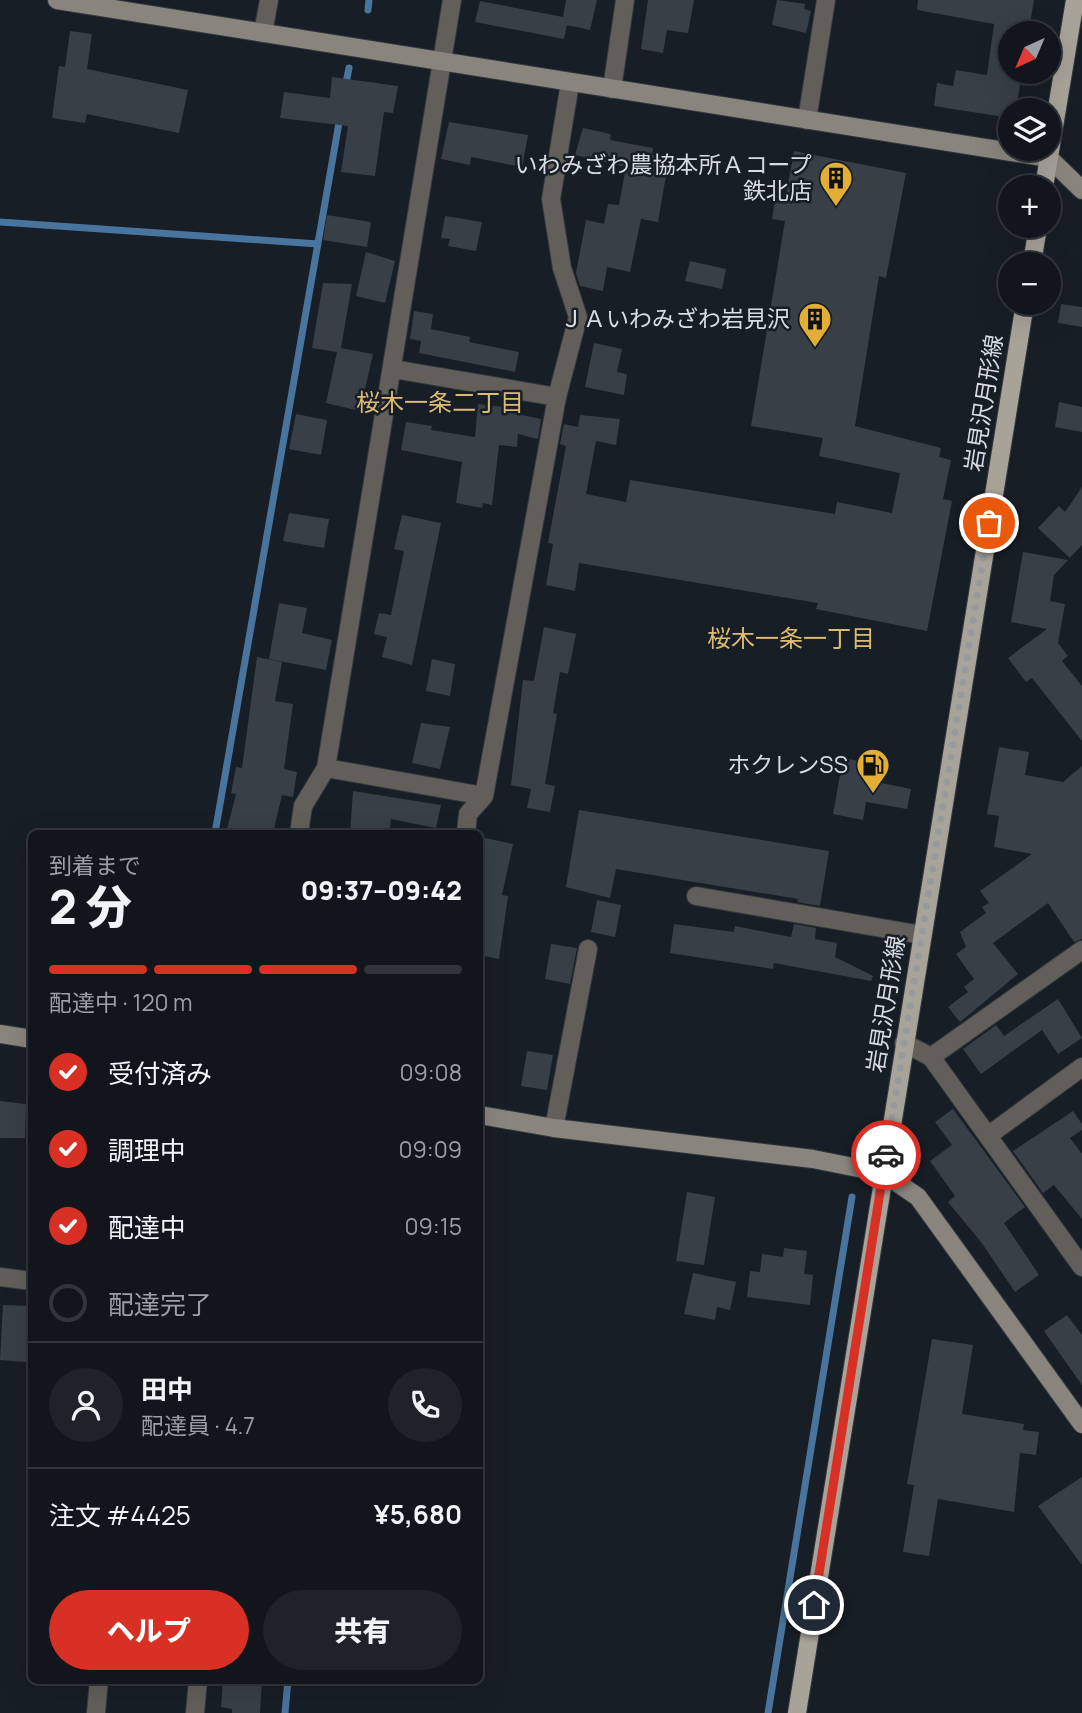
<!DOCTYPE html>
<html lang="ja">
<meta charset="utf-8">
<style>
:root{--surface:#12161c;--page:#1f2329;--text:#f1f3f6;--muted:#9c9fa3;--line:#31353b;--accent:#d93025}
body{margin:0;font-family:Manrope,"Noto Sans JP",sans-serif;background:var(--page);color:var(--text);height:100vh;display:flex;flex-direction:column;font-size:26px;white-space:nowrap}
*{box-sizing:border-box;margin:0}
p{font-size:23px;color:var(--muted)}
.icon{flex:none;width:38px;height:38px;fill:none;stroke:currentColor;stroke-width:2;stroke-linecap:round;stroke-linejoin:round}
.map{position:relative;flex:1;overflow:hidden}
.side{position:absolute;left:28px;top:830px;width:455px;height:854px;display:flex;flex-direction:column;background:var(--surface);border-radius:10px;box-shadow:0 7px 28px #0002,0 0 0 2px var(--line)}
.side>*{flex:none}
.needle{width:46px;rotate:224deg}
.controls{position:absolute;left:998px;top:21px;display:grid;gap:14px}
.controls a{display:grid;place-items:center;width:63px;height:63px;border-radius:50%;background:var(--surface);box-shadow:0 7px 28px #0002,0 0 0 2px var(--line);font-size:35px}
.pin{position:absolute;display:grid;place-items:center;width:60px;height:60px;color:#fff;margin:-30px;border:4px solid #fff;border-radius:50%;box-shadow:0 2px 7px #0007}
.courier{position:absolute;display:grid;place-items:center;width:70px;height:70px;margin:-35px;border:5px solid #d93025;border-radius:50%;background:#fff;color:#222;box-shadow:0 2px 9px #0007}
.head em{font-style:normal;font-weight:800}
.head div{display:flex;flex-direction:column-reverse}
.head{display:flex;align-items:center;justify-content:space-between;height:119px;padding:0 21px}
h1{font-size:46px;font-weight:800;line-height:52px}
.bar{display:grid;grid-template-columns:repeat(4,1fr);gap:10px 7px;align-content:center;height:84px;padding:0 21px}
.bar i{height:9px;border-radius:5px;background:var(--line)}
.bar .selected{background:var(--accent)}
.bar p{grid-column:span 4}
.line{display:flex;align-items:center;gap:18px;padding:0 21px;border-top:2px solid var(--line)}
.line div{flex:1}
.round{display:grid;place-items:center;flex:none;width:74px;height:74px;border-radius:37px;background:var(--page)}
ol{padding:0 21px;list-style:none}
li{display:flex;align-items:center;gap:21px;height:77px}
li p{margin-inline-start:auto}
li .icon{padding:7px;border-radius:50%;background:var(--accent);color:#fff;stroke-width:4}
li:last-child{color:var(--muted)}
li i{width:38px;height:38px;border:4px solid var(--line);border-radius:50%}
.primary-button{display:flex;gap:14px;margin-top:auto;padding:14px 21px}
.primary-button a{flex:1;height:80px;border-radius:42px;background:var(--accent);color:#fff;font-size:28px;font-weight:800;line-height:80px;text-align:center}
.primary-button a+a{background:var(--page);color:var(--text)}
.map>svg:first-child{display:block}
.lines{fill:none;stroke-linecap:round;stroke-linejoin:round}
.stream{stroke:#48749d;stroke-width:7}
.building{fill:#383f47}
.street-casing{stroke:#33393f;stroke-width:20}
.secondary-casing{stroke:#33393f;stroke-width:20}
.primary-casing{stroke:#33393f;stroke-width:20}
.street{stroke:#625f5b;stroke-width:18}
.secondary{stroke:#89857e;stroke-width:18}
.primary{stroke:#a7a399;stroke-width:18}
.done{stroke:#959a9f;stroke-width:7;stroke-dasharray:0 12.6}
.route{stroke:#d93025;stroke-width:9}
.labels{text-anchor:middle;stroke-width:5;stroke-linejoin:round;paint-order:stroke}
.poi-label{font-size:23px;fill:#d8dce1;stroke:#181e25;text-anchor:end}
.street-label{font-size:23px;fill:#d8dce1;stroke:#181e25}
.neighbourhood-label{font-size:24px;fill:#dcba71;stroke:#181e25}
</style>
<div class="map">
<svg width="1082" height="1713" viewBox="0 0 1082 1713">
<rect width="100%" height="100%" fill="#181e25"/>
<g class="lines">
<path class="stream" d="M368,10L369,0
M345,88L349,68
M0,222L318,244
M215,833L340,117
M285,1713L288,1680
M768,1713L852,1197"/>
</g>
<path class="building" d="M566,0H597L590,30L567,25L564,39L475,22L480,1L563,17Z
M648,0H694L688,33L667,30L663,53L641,49Z
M777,0L805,4L804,9L811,11L806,33L772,25Z
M918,0H1034L1029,29L1010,25V72H1022L1016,110H1010V118L934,106L937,83L953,86L956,70L987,75L994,24L917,10Z
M70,31L92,34L87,69L188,90L179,133L87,114L85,123L52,118L59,66L65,67Z
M332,77L398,86L393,113L384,112L375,176L341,172L348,126L280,118L284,92L330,98Z
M449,122L528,135L522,167L471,157L470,165L441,159Z
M583,128L611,134L610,140L653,148L652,155L669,158L658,222L641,219L630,272L607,267L603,291L580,286L576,273L586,220L604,224L608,204L619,205L626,167L575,155Z
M794,151L906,173L886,278L879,276L855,426L941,448L939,457L951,460L943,499L952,501L927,631L816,609L818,603L579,563L575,591L546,585L553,544L548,543L566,446L560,444L564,424L578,427L580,415L620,419L616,445L596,441L586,494L626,502L630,480L835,514L837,502L892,513L900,473L819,456L823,438L751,426L785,221L772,219L776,195L786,197Z
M327,215L371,222L367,247L323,240Z
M445,216L482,222L476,251L448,246L450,239L441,238Z
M366,252L395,261L385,303L356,296Z
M690,261L726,269L722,289L685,281Z
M323,283L352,284L341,348L373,354L360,411L326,403L337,352L312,348Z
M1061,304L1082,307V327L1058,323Z
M414,311L433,314L431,329L470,337L469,342L519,352L515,372L419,353L421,341L410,339Z
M594,343L622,349L617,372L627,374L624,395L585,387Z
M1059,402L1082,407V432L1055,427Z
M478,404L513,408L512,413L541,419L538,439L518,434L517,447L499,445L492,505L483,503L482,508L456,503L462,462L401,450L406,422L432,426L431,430L475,437Z
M296,414L327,420L321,455L289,449Z
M1082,487V545L1070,558L1038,528L1059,506L1065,512Z
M289,513L329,519L324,548L283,541Z
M402,515L441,523L412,665L382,657L387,637L374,634L379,613L391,615L404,551L394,549Z
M1023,552L1068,560L1054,575L1050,601L1065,604L1058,643L1068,656L1062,661L1082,686V741L1032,678L1026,682L1008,658L1047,629L1011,622Z
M279,603L307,608L302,633L332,640L326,670L269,659Z
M544,627L576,634L568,674L560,672L553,713L557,714L545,784L555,786L550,812L527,808L531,789L511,785L523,680L534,681Z
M257,657L282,662L275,701L293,704L284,769L297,772L293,797L282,795L273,833H226L236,794L231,793L236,767L242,768Z
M432,659L455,664L450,696L426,691Z
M421,723L450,727L440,769L412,763Z
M999,747L1029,752L1025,775L1063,782L1082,766V939L1074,942L1048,903L993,943L1018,974L960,1022L948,1007L968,992L964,987L974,979L956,954L966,947L960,932L986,913L982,907L989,903L980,891L1032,854L994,847L999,816L987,814Z
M843,758L870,763L867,780L911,789L907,809L866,802L863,820L833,814Z
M353,791L441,805L436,828L391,819L389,833H350Z
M579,810L829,851L820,906L797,902L798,899L616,869L610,898L566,887Z
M480,837L513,844L502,895L508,896L499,959L480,955Z
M597,900L621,905L615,937L591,932Z
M674,924L734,932L735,926L791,937L794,924L816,928L815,939L837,943L835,957L873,976L871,981L774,963L773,969L670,953Z
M551,944L577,948L570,984L545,979Z
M1058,999L1082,1038L1058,1054L1042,1030L981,1074L963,1049L996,1025L1004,1036Z
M527,1051L553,1055L547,1090L521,1086Z
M0,1101L26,1104L25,1138H0Z
M953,1109L1025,1207L1004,1223L1039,1275L1015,1292L981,1242L948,1202L955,1196L930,1161L952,1145L935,1122Z
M1073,1111L1082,1124V1130L1070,1138L1082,1154V1219L1054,1185L1043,1193L1013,1151Z
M687,1192L715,1197L704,1265L676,1261Z
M784,1248L807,1251L804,1274L813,1275L810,1305L747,1297L750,1271L760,1272L762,1254L783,1257Z
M693,1273L736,1282L730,1310L717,1307L715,1320L684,1314Z
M3,1305L32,1306V1339H28L26,1362L0,1360Z
M1067,1315L1082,1335V1385L1044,1331Z
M932,1339L973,1345L962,1414L1024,1424L1023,1430L1039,1432L1036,1455L1020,1453L1014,1512L938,1499L929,1556L903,1552L914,1485L907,1484Z
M1082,1477V1565L1038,1506Z
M223,1680H262L260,1713H232V1709L221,1707Z"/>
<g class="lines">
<defs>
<path id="street" d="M263,33L269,0
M612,89L625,0
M807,120L826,0
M393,369L557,397
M326,768L452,0
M299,833L303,806L326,768L484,796
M466,833L468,814L484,796L557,397L578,317L562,268L551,199L570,83
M696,896L922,935
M904,1043L931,1057L1082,1267
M931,1057L1082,950
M554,1128L588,949
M989,1135L1082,1067
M0,1277L32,1281
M96,1713L99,1680
M195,1713L198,1680"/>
<path id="secondary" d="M57,0L1049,158L1082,190
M0,1034L32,1039
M480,1115L554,1128L813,1159L883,1173L918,1197L1082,1424"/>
<path id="primary" d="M1044,187L1075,0
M1032,264L1038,226
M797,1713L1025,303"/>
</defs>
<use href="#street" class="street-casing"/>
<use href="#secondary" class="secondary-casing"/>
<use href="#primary" class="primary-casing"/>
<use href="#street" class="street"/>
<use href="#secondary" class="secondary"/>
<use href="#primary" class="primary"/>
</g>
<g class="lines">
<path class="done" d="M886,1155L989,523"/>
<path class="route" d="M814,1605L886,1155"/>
</g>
<defs>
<symbol id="building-pin" viewBox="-11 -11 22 30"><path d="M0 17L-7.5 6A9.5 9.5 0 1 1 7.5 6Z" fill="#e2af34" stroke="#181e25"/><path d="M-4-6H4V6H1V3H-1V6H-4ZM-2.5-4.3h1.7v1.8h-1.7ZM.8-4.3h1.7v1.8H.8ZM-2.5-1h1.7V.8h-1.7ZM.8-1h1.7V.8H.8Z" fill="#111"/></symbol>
<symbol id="fuel-pin" viewBox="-11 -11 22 30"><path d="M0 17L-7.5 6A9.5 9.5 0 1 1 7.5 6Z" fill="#e2af34" stroke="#181e25"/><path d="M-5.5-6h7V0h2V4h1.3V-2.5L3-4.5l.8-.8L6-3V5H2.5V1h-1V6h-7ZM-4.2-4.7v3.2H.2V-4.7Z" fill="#111"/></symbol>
</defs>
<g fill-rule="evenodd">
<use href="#building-pin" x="817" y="159" width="38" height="52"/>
<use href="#building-pin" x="796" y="300" width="38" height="52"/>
<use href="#fuel-pin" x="854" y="746" width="38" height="52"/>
</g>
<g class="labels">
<g class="poi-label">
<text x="812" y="173">いわみざわ農協本所Ａコープ<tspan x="812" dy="26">鉄北店</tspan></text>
<text x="790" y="327">ＪＡいわみざわ岩見沢</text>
<text x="848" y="773">ホクレンSS</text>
</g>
<g class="street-label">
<text transform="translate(984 403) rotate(-81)" y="8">岩見沢月形線</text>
<text transform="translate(886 1004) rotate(-81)" y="8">岩見沢月形線</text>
</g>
<g class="neighbourhood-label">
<text x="440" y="411">桜木一条二丁目</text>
<text x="791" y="647">桜木一条一丁目</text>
</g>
</g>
</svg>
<div class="controls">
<a><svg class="needle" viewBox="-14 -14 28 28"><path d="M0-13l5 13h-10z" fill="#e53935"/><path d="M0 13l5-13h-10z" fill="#9c9fa3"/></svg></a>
<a><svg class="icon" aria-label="layers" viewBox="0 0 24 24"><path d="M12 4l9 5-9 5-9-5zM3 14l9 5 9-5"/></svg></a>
<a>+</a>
<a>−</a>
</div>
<div class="pin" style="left:989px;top:523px;background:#ea580c"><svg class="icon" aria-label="bag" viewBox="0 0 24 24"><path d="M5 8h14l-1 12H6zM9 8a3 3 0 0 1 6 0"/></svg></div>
<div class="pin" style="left:814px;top:1605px;background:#1f2937"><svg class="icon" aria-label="home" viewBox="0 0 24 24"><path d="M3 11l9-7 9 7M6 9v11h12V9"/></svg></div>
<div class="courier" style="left:886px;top:1155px"><svg class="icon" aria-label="car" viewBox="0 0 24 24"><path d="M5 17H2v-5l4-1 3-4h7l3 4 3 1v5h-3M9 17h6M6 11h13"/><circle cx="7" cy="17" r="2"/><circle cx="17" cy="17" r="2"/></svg></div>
<section class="side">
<div class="head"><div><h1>2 分</h1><p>到着まで</p></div><em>09:37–09:42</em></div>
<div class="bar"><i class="selected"></i><i class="selected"></i><i class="selected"></i><i></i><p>配達中 · 120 m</p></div>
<ol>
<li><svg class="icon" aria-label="check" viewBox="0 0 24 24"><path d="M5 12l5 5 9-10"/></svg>受付済み<p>09:08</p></li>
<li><svg class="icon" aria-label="check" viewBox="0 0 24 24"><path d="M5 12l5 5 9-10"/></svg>調理中<p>09:09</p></li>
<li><svg class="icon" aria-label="check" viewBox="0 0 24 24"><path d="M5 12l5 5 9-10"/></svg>配達中<p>09:15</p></li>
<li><i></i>配達完了</li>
</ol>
<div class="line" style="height:126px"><a class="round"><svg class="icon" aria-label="person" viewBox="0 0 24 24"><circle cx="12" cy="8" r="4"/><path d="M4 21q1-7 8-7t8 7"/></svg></a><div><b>田中</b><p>配達員 · 4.7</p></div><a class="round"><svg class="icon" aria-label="phone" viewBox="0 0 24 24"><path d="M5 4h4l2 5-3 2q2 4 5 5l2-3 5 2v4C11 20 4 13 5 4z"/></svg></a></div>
<div class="line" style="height:91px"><div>注文 #4425</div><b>¥5,680</b></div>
<div class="primary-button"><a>ヘルプ</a><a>共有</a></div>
</section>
</div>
